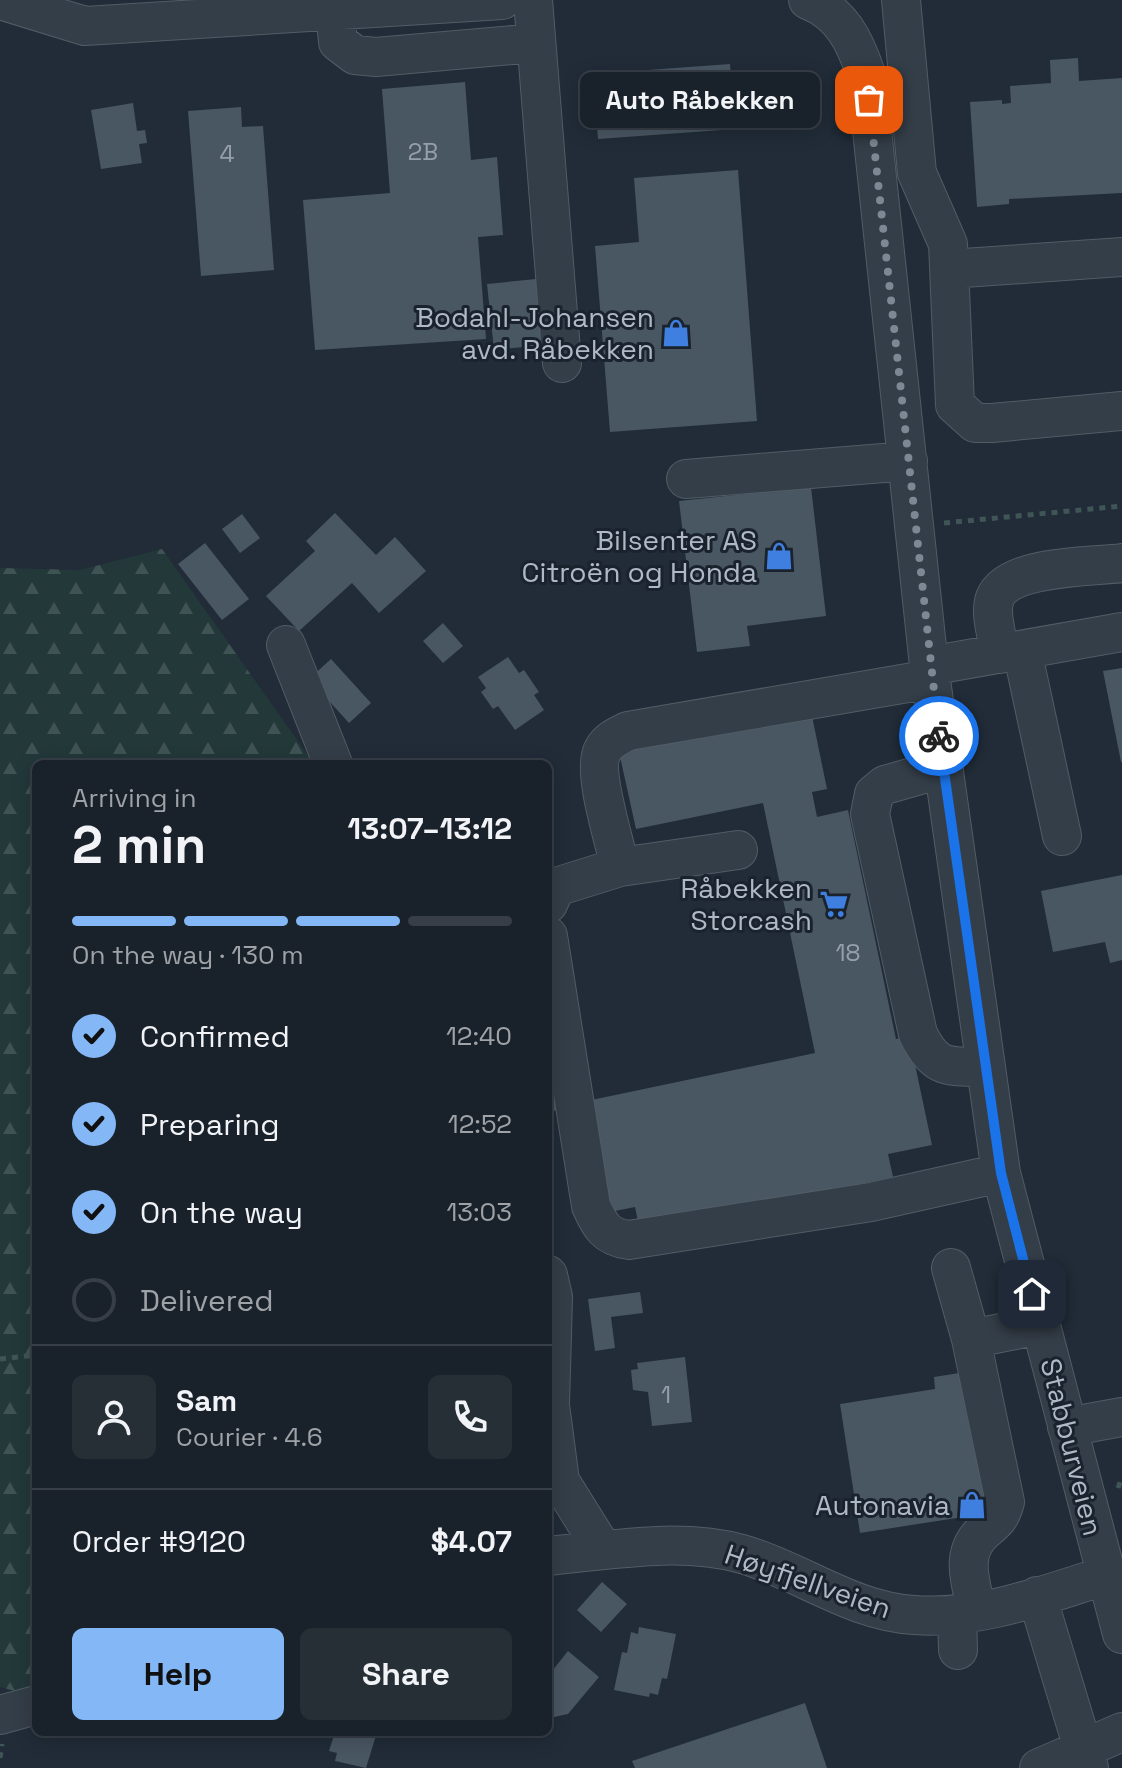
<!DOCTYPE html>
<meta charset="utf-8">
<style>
:root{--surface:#19212a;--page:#262e36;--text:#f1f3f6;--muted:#9fa3a8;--line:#373e47;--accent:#83b7f6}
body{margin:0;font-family:"Space Grotesk",sans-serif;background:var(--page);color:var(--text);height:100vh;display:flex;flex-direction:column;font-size:30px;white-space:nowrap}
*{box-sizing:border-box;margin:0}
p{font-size:26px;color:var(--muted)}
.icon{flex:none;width:44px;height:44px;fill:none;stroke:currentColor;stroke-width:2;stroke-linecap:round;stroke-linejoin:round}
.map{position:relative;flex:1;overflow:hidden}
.panel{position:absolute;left:32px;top:760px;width:520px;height:976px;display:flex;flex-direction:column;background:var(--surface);border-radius:12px;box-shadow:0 4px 20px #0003,0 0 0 2px var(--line)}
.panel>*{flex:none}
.pin{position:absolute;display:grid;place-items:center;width:68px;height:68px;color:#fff;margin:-34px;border-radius:16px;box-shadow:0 4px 12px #0006}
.courier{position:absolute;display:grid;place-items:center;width:80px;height:80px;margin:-40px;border:6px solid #1a73e8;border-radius:50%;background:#fff;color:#222;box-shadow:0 2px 10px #0007}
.bubble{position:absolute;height:56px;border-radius:12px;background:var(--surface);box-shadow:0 4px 20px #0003,0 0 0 2px var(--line);font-size:26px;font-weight:800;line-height:56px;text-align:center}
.summary em{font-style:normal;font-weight:800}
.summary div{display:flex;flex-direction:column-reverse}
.summary{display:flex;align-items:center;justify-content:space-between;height:136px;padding:0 40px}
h1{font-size:52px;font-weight:800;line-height:60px}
.bar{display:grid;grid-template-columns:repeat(4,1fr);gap:12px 8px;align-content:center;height:96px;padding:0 40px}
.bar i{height:10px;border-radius:6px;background:var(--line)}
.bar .selected{background:var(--accent)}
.bar p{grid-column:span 4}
.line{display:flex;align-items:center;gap:20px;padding:0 40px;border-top:2px solid var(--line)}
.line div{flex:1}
.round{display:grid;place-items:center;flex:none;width:84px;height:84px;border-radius:12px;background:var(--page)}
ol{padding:0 40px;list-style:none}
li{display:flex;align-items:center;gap:24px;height:88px}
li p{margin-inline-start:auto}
li .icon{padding:8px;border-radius:50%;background:var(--accent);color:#111;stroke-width:4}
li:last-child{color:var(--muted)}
li i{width:44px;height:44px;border:4px solid var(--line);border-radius:50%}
.cta{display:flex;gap:16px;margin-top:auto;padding:16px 40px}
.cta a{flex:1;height:92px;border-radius:12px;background:var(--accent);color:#111;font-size:32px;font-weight:800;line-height:92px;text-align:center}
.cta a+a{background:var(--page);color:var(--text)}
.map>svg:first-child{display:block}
.forest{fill:url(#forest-firs)}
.building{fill:#495763}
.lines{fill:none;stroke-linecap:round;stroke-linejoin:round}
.minor-casing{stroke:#525c66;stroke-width:40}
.path{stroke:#405556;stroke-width:5;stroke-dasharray:6 6;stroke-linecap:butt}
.minor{stroke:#343e48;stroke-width:38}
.done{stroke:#7d8894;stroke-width:8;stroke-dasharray:0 14.4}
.route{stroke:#1a73e8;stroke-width:10}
.labels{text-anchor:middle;stroke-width:6;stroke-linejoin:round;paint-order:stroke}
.number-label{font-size:24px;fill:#96a0ac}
.poi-label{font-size:28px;fill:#afb9c5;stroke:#1a232d;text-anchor:end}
.street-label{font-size:28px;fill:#afb9c5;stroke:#1a232d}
</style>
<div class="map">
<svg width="1122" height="1768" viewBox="0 0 1122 1768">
<defs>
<pattern id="forest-firs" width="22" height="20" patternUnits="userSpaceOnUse" patternTransform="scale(2)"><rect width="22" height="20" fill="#233839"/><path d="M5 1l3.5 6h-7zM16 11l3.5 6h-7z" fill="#405354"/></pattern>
</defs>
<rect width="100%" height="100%" fill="#212c38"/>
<path class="forest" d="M162,549L314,764H36V1687L15,1691L0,1687V568L80,570Z"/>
<path class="building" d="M1078,58L1079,81L1122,78V193L1009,199V204L977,207L970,102L1002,100V104L1011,103L1010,86L1051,83L1050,60Z
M730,64L735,129L598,139L593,74Z
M465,82L471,160L497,157L503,235L478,237L486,339L315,350L303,200L390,193L382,89Z
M133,103L137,131L145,130L147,143L139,144L142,163L101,169L91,110Z
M241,107L242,127L263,126L274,270L201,276L188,111Z
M738,170L757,421L610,432L595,246L639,242L634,178Z
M536,279L544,345L494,350L487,284Z
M811,487L826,616L747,626L750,646L697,652L679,501Z
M335,513L376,555L395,537L426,571L379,613L352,583L299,631L266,596L315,551L306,541Z
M242,514L260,538L240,553L222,529Z
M205,543L249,599L222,620L178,564Z
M443,623L463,646L443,663L423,641Z
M508,657L519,673L524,670L539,692L534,695L544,710L515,730L498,706L493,709L481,692L486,688L478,677Z
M331,659L371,703L349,723L309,679Z
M1122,668V762H1121L1103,671Z
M811,711L827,789L812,792L817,817L848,810L896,1039L909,1036L932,1145L888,1154L893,1177L640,1231L635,1207L605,1213L582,1102L815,1053L763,803L636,829L619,752Z
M1122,875V960L1110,963L1105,942L1053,952L1041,891Z
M548,1039L564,1109L548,1112Z
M640,1292L643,1313L611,1317L615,1348L595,1351L588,1299Z
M685,1357L692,1422L652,1426L648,1392L633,1390L631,1370L638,1369L637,1363Z
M966,1372L989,1513L860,1533L840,1404L935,1389L934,1377Z
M602,1582L627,1604L601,1632L577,1610Z
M639,1627L676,1634L667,1679L662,1678L658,1695L650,1693L649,1697L614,1690L622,1652L627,1653L631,1632L638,1634Z
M568,1651L599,1677L568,1714L554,1717L548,1712V1676Z
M805,1703L827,1768H635L632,1761Z
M335,1732L343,1735L344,1732H377L366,1768L335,1761L337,1753L329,1751Z"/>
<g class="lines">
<defs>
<path id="minor" d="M0,0L85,26L502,0
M533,0L562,363
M808,0C842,13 855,42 866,74L929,666L1001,1173L1122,1634
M901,0L917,173L948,244L955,405L975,423H992L1122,411
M335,10L338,42L355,55L376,57L536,43
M949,269L1122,257
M686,479L908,461
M286,645L333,764
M1022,650L1062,836
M1000,654C998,638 989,614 995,598C1008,565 1090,567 1122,563
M929,666L1122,632
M944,768L885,785L874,794L870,814L918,1034C936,1071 949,1066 986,1067
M620,867C615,843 591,769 603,750C608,740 618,736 628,731L931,679
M548,904L556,887L620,867L738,850
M548,936L591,1206C600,1226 606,1237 629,1240L871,1202L1001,1173
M951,1268L971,1339L1005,1502C1000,1519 996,1521 983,1532C959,1554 971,1584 977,1611
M548,1275L553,1297L550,1405L560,1481L603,1550
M971,1339L1040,1325
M1067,1427L1122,1417
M548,1556C612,1550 680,1537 742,1554C801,1571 851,1611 914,1615C980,1620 1043,1595 1104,1576
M1037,1596L1089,1768
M957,1614L958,1650
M0,1715L36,1705
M1039,1768L1122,1732"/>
</defs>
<use href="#minor" class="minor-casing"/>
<path class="path" d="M944,523L1122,506
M0,1359L36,1355
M1118,1488L1122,1477
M0,1758L2,1744"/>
<use href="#minor" class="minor"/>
</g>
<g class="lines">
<path class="done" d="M869,100L939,736"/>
<path class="route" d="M939,736L1001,1173L1032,1294"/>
</g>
<defs>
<symbol id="shop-bare" viewBox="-9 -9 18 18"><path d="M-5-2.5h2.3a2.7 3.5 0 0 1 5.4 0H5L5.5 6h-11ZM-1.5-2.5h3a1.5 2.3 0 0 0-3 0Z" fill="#3f7fe0" stroke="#1a232d" stroke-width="2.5" paint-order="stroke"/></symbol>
<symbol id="supermarket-bare" viewBox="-9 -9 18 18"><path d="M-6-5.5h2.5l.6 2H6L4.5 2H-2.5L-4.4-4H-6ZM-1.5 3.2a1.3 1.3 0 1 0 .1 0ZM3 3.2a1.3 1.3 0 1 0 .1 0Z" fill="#3f7fe0" stroke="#1a232d" stroke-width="2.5" paint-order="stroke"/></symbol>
</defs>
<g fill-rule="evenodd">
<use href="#shop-bare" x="656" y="313" width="40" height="40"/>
<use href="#shop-bare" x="759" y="536" width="40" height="40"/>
<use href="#supermarket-bare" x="814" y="884" width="40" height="40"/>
<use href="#shop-bare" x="952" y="1485" width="40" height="40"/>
</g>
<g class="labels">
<g class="number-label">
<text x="423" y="160">2B</text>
<text x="227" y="162">4</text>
<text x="848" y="961">18</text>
<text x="666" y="1403">1</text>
</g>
<g class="poi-label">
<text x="654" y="327">Bodahl-Johansen<tspan x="654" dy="32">avd. Råbekken</tspan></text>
<text x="757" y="550">Bilsenter AS<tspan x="757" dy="32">Citroën og Honda</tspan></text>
<text x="812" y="898">Råbekken<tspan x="812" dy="32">Storcash</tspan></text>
<text x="950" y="1515">Autonavia</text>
</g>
<g class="street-label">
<text transform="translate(1072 1447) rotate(76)" y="10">Stabburveien</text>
<text transform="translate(808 1581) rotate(19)" y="10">Høyfjellveien</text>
</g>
</g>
</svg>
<div class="pin" style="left:869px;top:100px;background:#ea580c"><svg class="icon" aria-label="bag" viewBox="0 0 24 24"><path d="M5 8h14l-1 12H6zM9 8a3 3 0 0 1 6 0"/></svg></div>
<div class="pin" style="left:1032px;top:1294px;background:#1f2937"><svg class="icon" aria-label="home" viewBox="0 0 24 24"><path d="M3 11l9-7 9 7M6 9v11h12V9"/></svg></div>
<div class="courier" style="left:939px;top:736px"><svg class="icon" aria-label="bike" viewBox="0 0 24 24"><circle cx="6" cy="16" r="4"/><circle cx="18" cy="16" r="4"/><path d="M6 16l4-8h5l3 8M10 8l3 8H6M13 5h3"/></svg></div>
<div class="bubble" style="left:580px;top:72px;width:240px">Auto Råbekken</div>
<section class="panel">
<div class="summary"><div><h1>2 min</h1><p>Arriving in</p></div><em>13:07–13:12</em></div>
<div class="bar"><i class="selected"></i><i class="selected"></i><i class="selected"></i><i></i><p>On the way · 130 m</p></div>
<ol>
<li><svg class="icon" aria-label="check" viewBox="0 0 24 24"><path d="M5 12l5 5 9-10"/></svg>Confirmed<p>12:40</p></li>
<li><svg class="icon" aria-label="check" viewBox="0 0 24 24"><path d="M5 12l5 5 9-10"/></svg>Preparing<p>12:52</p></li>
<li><svg class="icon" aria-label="check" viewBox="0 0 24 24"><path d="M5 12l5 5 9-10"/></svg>On the way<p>13:03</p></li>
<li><i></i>Delivered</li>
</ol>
<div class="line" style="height:144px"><a class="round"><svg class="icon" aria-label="person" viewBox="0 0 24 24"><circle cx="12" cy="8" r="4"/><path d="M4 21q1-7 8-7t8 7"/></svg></a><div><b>Sam</b><p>Courier · 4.6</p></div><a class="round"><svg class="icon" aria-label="phone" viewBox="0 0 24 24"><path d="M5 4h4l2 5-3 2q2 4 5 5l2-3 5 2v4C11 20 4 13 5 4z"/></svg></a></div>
<div class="line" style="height:104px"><div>Order #9120</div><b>$4.07</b></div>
<div class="cta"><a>Help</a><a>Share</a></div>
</section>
</div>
